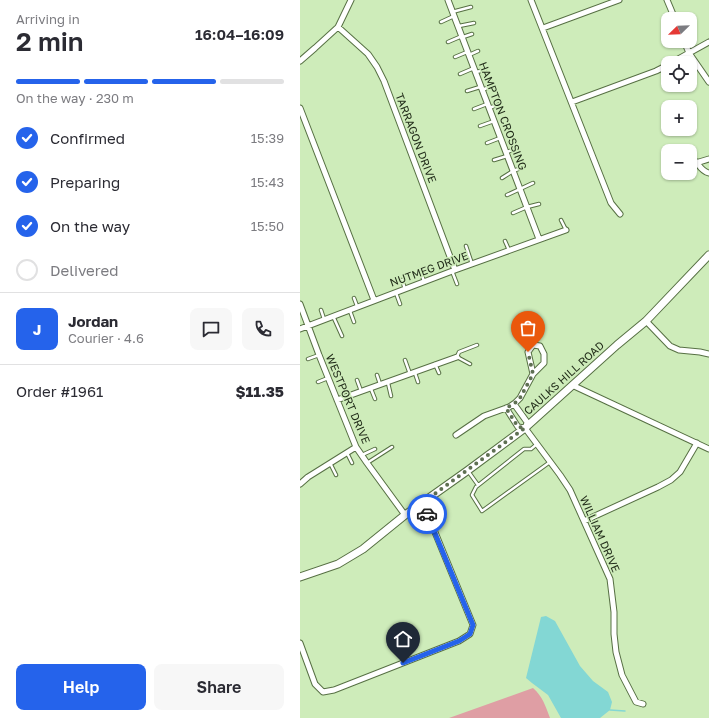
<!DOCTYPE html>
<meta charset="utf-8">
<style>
:root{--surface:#fff;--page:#f7f7f7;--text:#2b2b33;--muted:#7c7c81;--line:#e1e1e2;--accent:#2563eb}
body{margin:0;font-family:"Golos Text",sans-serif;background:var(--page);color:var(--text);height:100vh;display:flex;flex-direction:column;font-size:15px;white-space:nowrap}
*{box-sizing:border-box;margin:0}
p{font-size:13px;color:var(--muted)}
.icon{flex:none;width:22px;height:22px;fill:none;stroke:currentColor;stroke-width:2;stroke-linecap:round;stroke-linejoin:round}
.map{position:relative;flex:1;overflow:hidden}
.panel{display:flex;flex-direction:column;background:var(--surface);width:300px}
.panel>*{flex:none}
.needle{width:26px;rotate:247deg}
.fabs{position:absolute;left:361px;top:12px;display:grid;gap:8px}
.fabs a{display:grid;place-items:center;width:36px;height:36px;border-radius:8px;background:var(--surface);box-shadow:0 1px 3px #0004;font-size:20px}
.pin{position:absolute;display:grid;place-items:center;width:34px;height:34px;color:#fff;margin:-41px -17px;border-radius:50% 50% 50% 0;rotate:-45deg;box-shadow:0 0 4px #0007}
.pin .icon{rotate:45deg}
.courier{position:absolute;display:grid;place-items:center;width:40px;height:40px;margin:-20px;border:3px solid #2563eb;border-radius:50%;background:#fff;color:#222;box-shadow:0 1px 5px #0007}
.head em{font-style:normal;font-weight:600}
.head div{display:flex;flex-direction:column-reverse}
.head{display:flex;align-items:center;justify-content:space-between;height:68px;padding:0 16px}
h1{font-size:26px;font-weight:600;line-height:30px}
.bar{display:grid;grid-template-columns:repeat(4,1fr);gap:6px 4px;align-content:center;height:48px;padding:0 16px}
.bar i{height:5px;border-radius:3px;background:var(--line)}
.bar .selected{background:var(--accent)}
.bar p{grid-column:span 4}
.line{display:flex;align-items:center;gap:10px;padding:0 16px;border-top:1px solid var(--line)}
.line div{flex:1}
.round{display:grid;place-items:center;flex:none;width:42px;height:42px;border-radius:8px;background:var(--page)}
ol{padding:0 16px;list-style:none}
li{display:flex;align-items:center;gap:12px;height:44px}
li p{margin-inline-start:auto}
li .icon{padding:4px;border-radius:50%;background:var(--accent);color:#fff;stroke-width:4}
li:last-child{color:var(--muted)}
li i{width:22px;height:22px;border:2px solid var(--line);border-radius:50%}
.primary-button{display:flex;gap:8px;margin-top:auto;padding:8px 16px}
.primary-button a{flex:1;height:46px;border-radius:8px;background:var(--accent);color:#fff;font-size:16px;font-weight:600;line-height:46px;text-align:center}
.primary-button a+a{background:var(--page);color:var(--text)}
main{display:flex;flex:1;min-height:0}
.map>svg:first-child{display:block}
.green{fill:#df9ea4}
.water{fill:#83d7d4}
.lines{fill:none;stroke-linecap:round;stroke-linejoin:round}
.stream{stroke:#83d7d4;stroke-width:1.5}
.lane-casing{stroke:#577044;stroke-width:4.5}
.street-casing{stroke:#577044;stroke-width:7}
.secondary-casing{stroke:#577044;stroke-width:9}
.lane{stroke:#fff;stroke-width:2.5}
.street{stroke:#fff;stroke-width:5}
.secondary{stroke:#fff;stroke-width:7}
.done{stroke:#5f7053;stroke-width:4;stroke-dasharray:0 7.2}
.route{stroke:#2563eb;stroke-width:5}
.labels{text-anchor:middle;stroke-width:3;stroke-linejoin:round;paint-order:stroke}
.street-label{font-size:11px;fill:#232e1b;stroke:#ceecba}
</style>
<main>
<section class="panel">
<div class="head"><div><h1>2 min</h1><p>Arriving in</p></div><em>16:04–16:09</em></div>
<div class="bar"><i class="selected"></i><i class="selected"></i><i class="selected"></i><i></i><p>On the way · 230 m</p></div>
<ol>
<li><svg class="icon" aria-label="check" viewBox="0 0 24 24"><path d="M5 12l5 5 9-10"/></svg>Confirmed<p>15:39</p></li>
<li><svg class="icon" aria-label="check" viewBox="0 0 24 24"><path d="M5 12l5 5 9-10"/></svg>Preparing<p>15:43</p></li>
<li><svg class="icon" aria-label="check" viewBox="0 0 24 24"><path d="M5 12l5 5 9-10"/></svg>On the way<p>15:50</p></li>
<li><i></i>Delivered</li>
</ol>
<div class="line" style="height:72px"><b class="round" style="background:var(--accent);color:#fff">J</b><div><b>Jordan</b><p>Courier · 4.6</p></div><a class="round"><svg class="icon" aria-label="chat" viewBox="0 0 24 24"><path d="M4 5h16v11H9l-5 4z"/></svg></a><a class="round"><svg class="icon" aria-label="phone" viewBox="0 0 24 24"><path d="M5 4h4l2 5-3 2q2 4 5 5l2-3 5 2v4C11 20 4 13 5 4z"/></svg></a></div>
<div class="line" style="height:52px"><div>Order #1961</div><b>$11.35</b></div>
<div class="primary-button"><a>Help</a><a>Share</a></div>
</section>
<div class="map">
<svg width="409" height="718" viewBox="0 0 409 718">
<rect width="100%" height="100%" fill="#ceecba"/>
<path class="green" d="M233,688C243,697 245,705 250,718H149Z"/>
<path class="water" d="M246,616L255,621L280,666L293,681L308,692L312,702L310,710L300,718H261L248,695L232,683L226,678L241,617Z"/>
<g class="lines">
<path class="stream" d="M310,710L325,711"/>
<defs>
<path id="lane" d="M152,12L171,7
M141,22L154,16
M159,26L174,23
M163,37L172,34
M148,42L162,36
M169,55L178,51
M155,57L167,52
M176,72L185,70
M160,74L174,68
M182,90L192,86
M167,91L180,87
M189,108L200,104
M174,109L187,104
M180,126L194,121
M187,143L200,138
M207,152L217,148
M194,160L207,156
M202,178L213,171L224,167
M207,195L233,183
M213,213L227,207L239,204
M261,220L266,230
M205,241L209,250
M166,246L172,264
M152,271L157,284
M121,273L124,281
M102,280L105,289
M96,293L100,304
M54,298L57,306
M21,310L24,319
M50,311L54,322
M33,316L42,336
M8,359L19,355
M105,360L110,374
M135,364L139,373
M170,364L157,357L159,352L177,345
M115,373L118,382
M77,375L80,384
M57,380L61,391
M18,382L28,378
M88,383L91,396
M71,389L75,399
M237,444L231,449H224L176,487L172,495L182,511L250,462
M47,453L52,463
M62,455L75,449
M30,463L36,475
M67,463L92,447
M168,471L178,485"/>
<path id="street" d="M148,0L239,239
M231,0L311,203L320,214
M367,0L375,19
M38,27L68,54L77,67L84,81L155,270
M243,28L319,0
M384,41L389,53L409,82
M0,61L15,48L38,27L51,0
M371,63L409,42
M272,102L356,71L368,65
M0,108L74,300
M369,149L372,151
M390,162H399L409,159
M397,163C400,167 403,172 409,173
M0,304L19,355L56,447L67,463L105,515
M346,321L370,346L379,350L400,352L409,354
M0,329L155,270L266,230
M272,385L409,449
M37,400L157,357
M214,404L227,422L226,427
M206,408L218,427L225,428
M225,428L260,475L270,490L310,579L314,612V634L316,652L322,675L336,702L343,704
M156,435L184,416L209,407L215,403L220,398L233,374L228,352L233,345L240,346L244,354V363L233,374
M0,484L8,477L56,447
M284,521L358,487L371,480L380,472L397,443
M0,643L15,684L23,692L34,690L159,641L170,634L173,625L123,503"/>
<path id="secondary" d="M0,577L38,564L63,549L105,515L167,471L225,428L317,345L346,321L409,255"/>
</defs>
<use href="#lane" class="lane-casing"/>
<use href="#street" class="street-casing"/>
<use href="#secondary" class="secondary-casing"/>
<use href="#lane" class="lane"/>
<use href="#street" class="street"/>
<use href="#secondary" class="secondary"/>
</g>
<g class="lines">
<path class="done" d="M127,514L122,503L225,428L218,427L206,408L215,403L220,398L233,374L228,352"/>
<path class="route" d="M103,663L159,641L170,634L173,625L127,514"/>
</g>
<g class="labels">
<g class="street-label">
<text transform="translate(203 116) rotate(69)" y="4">HAMPTON CROSSING</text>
<text transform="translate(116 138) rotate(69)" y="4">TARRAGON DRIVE</text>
<text transform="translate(129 269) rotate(-20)" y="4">NUTMEG DRIVE</text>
<text transform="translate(264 378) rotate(-42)" y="4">CAULKS HILL ROAD</text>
<text transform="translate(48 399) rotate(67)" y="4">WESTPORT DRIVE</text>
<text transform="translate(300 534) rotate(66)" y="4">WILLIAM DRIVE</text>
</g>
</g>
</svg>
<div class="fabs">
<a><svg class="needle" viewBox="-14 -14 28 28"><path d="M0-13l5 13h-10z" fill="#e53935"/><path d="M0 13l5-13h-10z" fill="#7c7c81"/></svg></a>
<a><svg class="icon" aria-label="locate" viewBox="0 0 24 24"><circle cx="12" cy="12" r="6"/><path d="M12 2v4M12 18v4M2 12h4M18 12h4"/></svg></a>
<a>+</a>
<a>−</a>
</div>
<div class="pin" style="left:228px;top:352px;background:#ea580c"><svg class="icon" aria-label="bag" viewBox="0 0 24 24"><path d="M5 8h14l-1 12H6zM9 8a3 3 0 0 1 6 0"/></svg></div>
<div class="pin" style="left:103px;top:663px;background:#1f2937"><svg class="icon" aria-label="home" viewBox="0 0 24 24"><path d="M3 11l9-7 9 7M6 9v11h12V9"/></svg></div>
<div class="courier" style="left:127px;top:514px"><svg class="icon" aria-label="car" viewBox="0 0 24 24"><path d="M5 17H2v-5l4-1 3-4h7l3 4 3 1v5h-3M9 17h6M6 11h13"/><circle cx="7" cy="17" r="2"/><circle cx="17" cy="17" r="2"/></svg></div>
</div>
</main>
